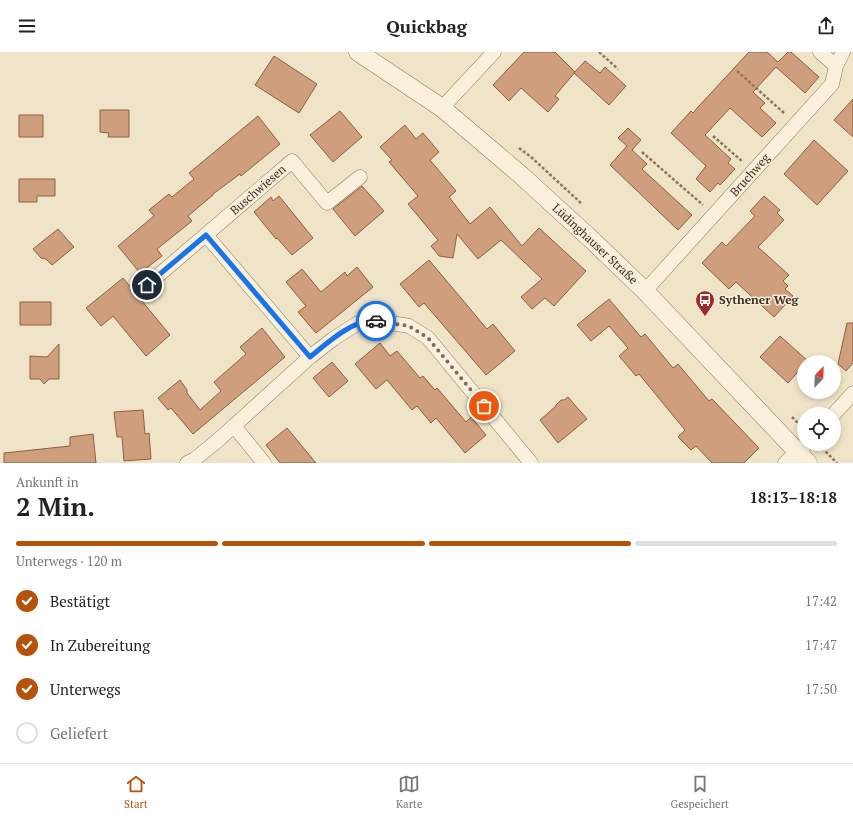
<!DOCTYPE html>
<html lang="de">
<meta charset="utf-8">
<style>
:root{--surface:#fff;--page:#f2f2f2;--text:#222;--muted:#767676;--line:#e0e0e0;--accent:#b45309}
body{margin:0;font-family:"PT Serif",serif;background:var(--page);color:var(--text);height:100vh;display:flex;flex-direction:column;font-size:15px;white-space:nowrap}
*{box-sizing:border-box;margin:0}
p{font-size:13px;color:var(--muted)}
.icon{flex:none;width:22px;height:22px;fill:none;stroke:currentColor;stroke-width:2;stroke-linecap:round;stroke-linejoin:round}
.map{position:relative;height:411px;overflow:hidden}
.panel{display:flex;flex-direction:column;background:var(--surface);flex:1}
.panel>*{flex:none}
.needle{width:26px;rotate:23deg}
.fabs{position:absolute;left:797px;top:303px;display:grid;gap:8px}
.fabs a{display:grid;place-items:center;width:44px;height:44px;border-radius:50%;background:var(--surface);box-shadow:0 2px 6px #0003;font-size:20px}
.pin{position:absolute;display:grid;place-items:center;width:34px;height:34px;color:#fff;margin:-17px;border:2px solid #fff;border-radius:50%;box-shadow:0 1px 4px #0007}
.courier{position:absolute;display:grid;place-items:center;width:40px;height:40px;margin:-20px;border:3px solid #1a73e8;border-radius:50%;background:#fff;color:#222;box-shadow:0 1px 5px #0007}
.head em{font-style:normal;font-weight:700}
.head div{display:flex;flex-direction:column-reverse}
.head{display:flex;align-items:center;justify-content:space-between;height:68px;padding:0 16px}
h1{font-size:26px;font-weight:700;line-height:30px}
.bar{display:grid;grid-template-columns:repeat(4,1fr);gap:6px 4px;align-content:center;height:48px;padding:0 16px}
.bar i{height:5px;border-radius:3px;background:var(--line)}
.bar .current{background:var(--accent)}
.bar p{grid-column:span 4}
ol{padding:0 16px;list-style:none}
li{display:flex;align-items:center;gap:12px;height:44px}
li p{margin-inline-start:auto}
li .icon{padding:4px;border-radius:50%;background:var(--accent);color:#fff;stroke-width:4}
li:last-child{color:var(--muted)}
li i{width:22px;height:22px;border:2px solid var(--line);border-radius:50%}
header{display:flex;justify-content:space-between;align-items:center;height:52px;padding:0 16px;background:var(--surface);font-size:18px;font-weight:700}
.tab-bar{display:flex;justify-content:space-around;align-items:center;height:56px;border-top:1px solid var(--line);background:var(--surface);font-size:11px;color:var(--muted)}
.tab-bar a{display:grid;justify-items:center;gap:2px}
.tab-bar .current{color:var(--accent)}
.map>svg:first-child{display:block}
.building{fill:#cf9f7d;stroke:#8d5f41}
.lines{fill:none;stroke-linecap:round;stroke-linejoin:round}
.minor-casing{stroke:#8d765c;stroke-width:15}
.tertiary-casing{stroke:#8d765c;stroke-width:19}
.path{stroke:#8d765c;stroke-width:2.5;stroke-dasharray:3 2;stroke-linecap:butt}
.minor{stroke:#faf1dc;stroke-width:14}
.tertiary{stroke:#faf1dc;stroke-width:18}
.done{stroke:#7c6e5b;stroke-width:4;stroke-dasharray:0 7.2}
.route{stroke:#1a73e8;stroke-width:5}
.labels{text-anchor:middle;stroke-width:3;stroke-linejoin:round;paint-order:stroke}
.street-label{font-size:12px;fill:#3d2e20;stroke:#f7eed8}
.poi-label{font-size:12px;font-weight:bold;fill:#3d2e20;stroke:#f7eed8;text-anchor:start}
</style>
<header><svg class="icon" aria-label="menu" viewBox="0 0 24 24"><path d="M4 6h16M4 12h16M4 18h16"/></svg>Quickbag<svg class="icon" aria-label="share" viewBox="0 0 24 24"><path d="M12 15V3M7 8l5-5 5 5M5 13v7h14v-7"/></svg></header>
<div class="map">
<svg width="853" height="411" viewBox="0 0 853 411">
<rect width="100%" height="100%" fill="#f0e4c8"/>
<path class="building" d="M524,0H555L575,20L555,44L559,47L548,60L521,36L509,49L493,33Z
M749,0H767L778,10L788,0H791L819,25L805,41L776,15L753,40L765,51L760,56L776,71L762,85L730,56L705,83L731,107L728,111L735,117L720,133L718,131L710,140L696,127L706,114L671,81L691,59L693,61L698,55Z
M274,4L317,32L299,61L255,33Z
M585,9L600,21L605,15L626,34L609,53L574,21Z
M853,47V85L834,68Z
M100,58H129V85H108L109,81L100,80Z
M340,59L362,85L333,110L310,83Z
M19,63H43V85H19Z
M258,64L280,92L241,124L240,122L213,142V143L188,164L192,169L157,197L162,204L140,221L118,194L154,164L149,158L169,142L172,145L194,127L189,121Z
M405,73L416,87L423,81L439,100L430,108L456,139L449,145L470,172L490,155L522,194L539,176L586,219L554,254L545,246L532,257L521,245L542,227L501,188L478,207L457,182L453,206L439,204L431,194L438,188L408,152L418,144L389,110L392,108L380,95Z
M628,76L641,88L632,98L647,112L642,117L692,163L678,178L610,113L627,94L618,86Z
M814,88L848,119L817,153L784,122Z
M19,127H55V144H37V150H19Z
M362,134L384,159L355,184L333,157Z
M279,144L313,186L292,203L277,186L276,187L254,160L271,145L273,149Z
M764,144L780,158L777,161L784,168L758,195L789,223L783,229L788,234L785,237L793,244L774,265L736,230L729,237L702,211L722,190L726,194L755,164L750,159Z
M58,177L74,195L52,213L46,207L41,206L33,197Z
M429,208L487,277L493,272L515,299L486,323L424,251L419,255L400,232Z
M357,215L373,235L316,281L298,260L306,254L286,230L302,217L321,240L345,220L347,224Z
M123,226L170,283L146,304L113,264L101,274L86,256Z
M609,247L641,285L645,282L673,316L678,312L709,349L712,347L759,396L744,411H712L696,394L691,398L678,385L685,378L639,322L636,324L619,304L628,296L609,274L591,289L577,273Z
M20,250H51V273H20Z
M847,271H853V311L846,319L838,312Z
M262,276L285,305L193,382L171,356L168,358L158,346L180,328L187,338V341L200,358L221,339L214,330L246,302L240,295Z
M780,284L808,309L804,310V313L788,331L760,305Z
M380,291L390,304L397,299L420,326L423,324L435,338L437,336L466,370L471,365L486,383L465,401L436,366L431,371L417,354L412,358L387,328L376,337L355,312Z
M59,292V327H49L44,332L40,327H30V304L47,305Z
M332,310L348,329L329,345L313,326Z
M568,345L587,367L558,391L540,368L555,355L556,353L561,348H564Z
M143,358L145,382L149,381L151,407L124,409L122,385H117L114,360Z
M287,376L316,411H280L266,393Z
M93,382L96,411H4V401L70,394V385Z"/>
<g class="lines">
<defs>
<path id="minor" d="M820,0L836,14
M442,56L494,0
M206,183L310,305
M147,233L292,109L327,151L360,125
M645,239L832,32L836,14L843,0
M834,362L853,341
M234,374L264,411
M187,411L195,407L216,390L310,305L333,287L358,271L373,268L409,274L428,286L531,411
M785,411L806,392"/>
<path id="tertiary" d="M358,0L442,56L522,124L593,189L645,239L808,411"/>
</defs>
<use href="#minor" class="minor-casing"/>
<use href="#tertiary" class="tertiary-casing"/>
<path class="path" d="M599,0L618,17
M737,19L784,61
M713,84L743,110
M519,96L531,105L582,152
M642,100L703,153
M792,365L804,377
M822,396L837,411"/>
<use href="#minor" class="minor"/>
<use href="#tertiary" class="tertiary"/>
</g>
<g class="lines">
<path class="done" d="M376,269L409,274L428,286L484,354"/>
<path class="route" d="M147,233L206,183L310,305C326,292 354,266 376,269"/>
</g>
<defs>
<symbol id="bus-pin" viewBox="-11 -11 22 30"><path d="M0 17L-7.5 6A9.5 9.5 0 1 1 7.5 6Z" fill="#9e2a2b" stroke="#f7eed8"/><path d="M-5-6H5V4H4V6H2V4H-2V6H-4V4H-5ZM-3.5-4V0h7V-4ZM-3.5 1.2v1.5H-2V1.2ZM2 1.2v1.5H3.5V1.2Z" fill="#fff"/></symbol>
</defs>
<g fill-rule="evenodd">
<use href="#bus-pin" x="694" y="237" width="22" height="30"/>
</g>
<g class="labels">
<g class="street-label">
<text transform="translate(750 123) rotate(-48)" y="4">Bruchweg</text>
<text transform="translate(258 138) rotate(-41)" y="4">Buschwiesen</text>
<text transform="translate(595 192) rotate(43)" y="4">Lüdinghauser Straße</text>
</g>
<g class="poi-label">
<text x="719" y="252">Sythener Weg</text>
</g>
</g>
</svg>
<div class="fabs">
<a><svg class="needle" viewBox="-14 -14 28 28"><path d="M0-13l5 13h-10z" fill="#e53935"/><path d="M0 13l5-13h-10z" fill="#767676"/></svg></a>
<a><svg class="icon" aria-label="locate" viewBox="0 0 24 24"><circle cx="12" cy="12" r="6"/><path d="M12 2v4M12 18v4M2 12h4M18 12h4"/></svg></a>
</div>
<div class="pin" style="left:484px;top:354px;background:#ea580c"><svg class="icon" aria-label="bag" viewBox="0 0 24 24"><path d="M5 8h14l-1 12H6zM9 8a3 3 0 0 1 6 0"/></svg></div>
<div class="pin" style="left:147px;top:233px;background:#1f2937"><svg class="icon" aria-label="home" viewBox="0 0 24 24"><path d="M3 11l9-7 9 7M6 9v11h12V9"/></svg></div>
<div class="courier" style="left:376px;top:269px"><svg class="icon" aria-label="car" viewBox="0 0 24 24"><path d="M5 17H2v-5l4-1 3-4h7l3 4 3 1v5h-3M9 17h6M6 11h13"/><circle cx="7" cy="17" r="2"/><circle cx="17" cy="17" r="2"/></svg></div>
</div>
<section class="panel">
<div class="head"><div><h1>2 Min.</h1><p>Ankunft in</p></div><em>18:13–18:18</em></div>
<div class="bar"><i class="current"></i><i class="current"></i><i class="current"></i><i></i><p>Unterwegs · 120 m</p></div>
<ol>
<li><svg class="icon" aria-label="check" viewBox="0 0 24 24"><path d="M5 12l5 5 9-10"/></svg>Bestätigt<p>17:42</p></li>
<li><svg class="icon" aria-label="check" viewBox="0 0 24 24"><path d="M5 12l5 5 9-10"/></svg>In Zubereitung<p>17:47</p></li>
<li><svg class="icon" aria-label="check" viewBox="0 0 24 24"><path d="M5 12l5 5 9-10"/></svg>Unterwegs<p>17:50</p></li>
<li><i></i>Geliefert</li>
</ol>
</section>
<nav class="tab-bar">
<a class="current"><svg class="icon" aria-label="home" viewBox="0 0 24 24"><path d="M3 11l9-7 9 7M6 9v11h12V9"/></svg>Start</a>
<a><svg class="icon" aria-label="map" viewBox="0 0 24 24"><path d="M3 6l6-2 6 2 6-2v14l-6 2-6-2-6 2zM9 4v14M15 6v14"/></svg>Karte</a>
<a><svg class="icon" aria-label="saved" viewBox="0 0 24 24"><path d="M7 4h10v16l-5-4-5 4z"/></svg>Gespeichert</a>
</nav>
